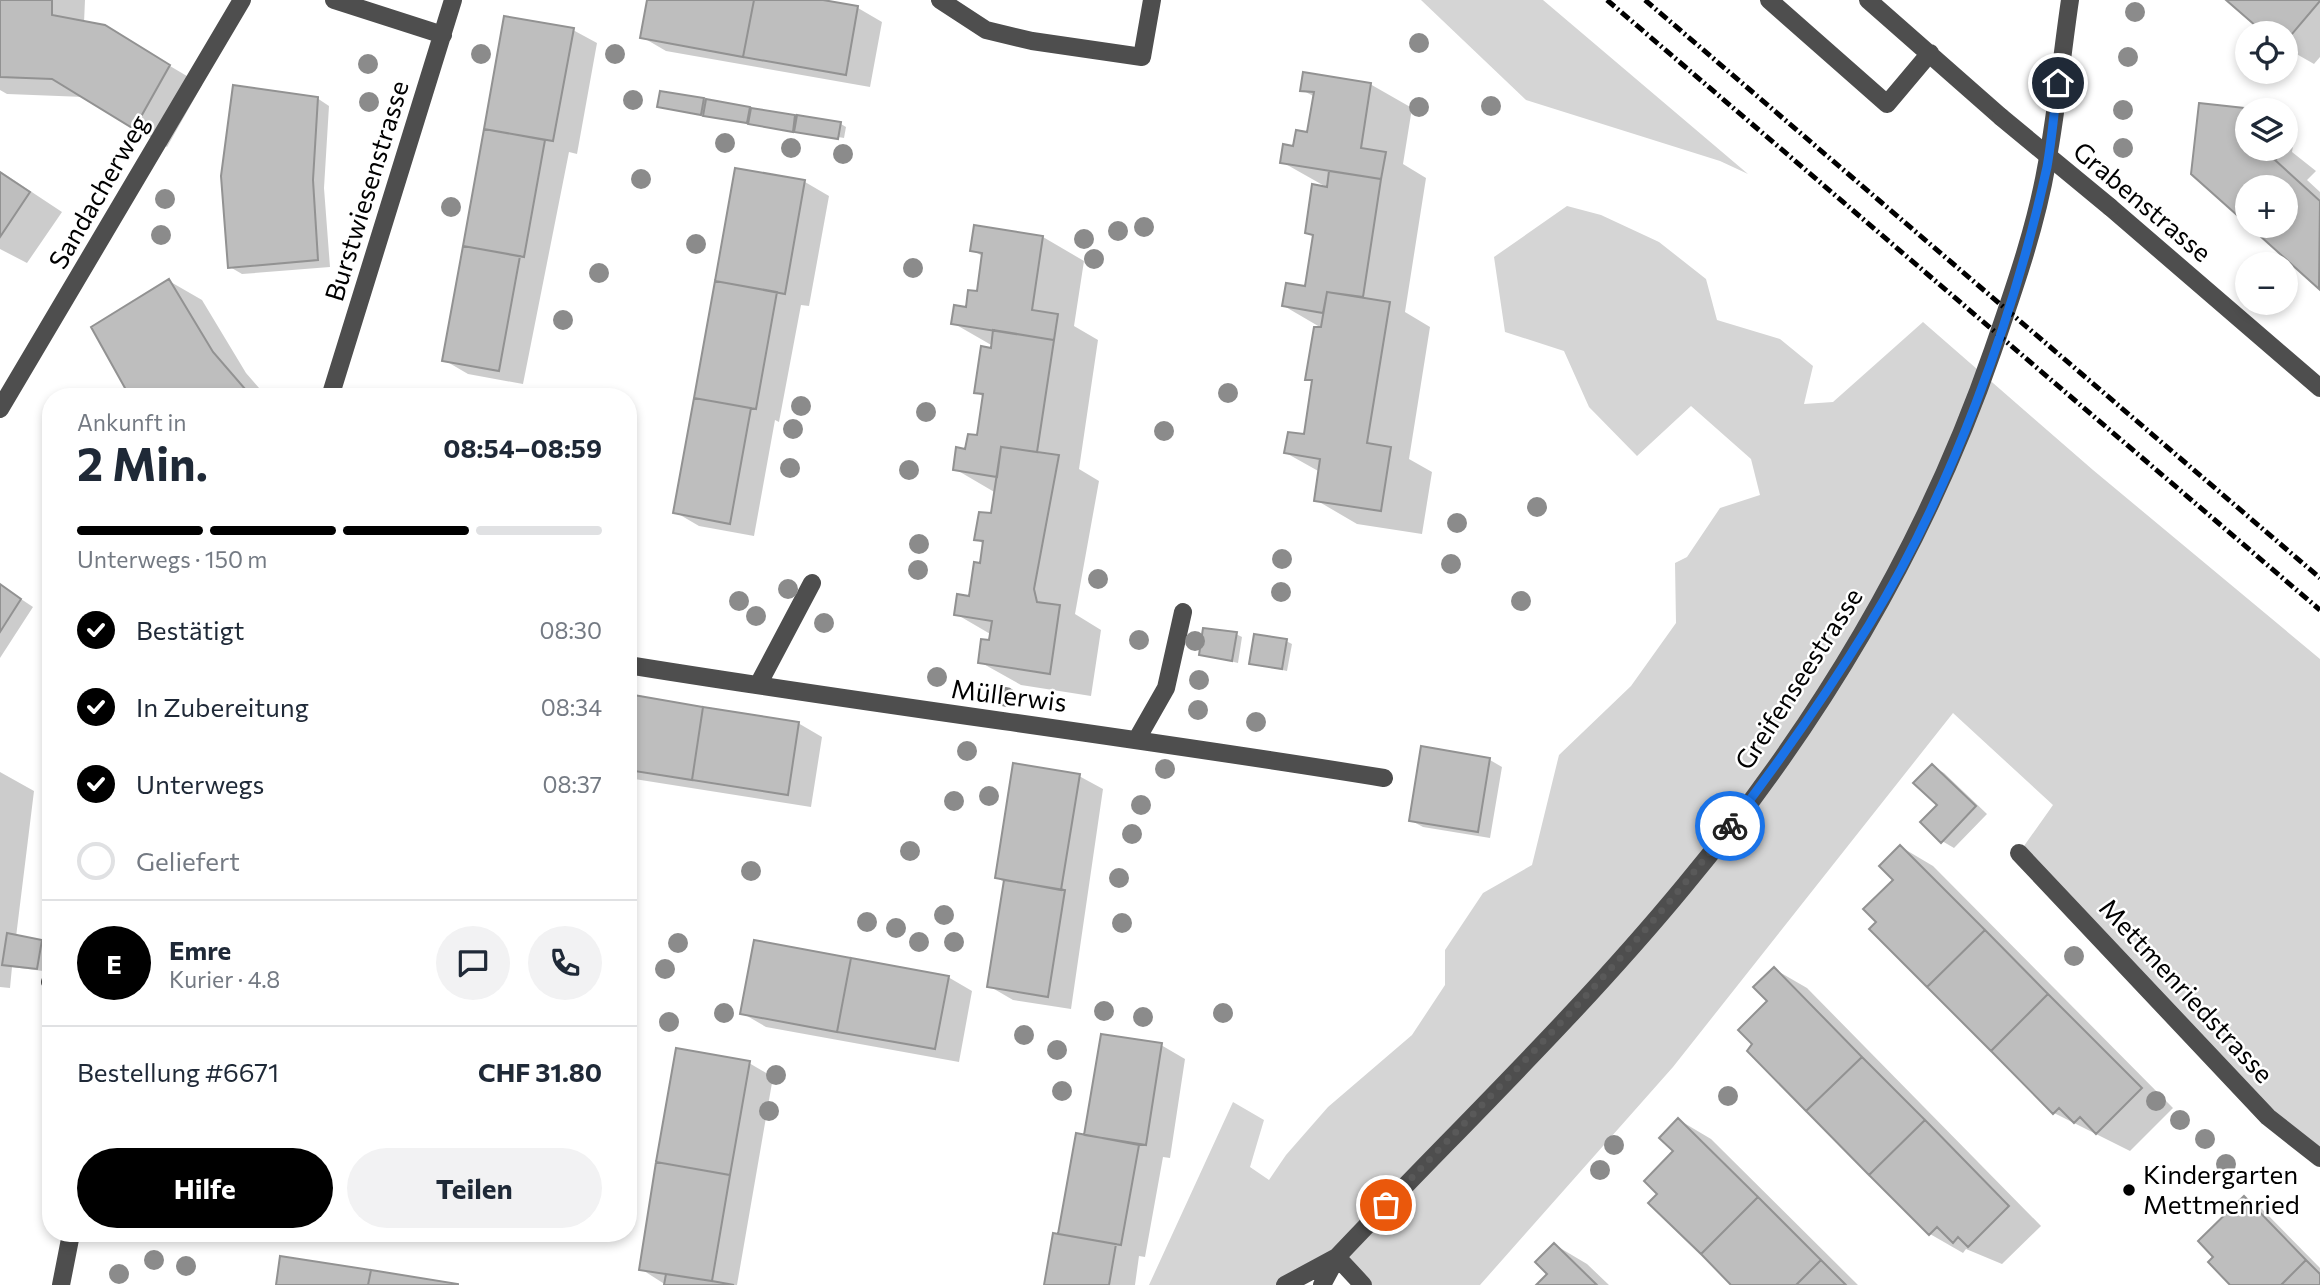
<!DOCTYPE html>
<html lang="de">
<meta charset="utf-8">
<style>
:root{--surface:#fff;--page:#f2f2f3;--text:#1f2937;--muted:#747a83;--line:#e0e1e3;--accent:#000}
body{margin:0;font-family:Commissioner,sans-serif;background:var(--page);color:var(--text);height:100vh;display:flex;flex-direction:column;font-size:26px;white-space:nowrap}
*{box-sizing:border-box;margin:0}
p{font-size:23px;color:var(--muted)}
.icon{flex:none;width:38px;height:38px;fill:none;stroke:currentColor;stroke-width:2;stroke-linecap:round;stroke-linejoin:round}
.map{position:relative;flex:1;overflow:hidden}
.drawer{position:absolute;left:42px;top:388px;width:595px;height:854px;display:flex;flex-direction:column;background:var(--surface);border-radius:28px;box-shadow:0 4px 10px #0003}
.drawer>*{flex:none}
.controls{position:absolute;left:2235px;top:21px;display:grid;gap:14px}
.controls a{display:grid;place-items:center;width:63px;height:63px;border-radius:50%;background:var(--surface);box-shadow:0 4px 10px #0003;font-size:35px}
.pin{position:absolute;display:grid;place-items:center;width:60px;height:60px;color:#fff;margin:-30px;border:4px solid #fff;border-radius:50%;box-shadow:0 2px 7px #0007}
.courier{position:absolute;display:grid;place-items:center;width:70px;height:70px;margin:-35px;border:5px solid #1a73e8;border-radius:50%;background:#fff;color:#222;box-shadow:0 2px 9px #0007}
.headline em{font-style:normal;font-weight:700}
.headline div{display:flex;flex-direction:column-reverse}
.headline{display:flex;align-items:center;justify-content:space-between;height:119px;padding:0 35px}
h1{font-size:46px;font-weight:700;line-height:52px}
.bar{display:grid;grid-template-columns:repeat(4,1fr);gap:10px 7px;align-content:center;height:84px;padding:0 35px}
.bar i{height:9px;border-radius:5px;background:var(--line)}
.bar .current{background:var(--accent)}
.bar p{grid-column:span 4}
.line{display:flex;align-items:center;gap:18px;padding:0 35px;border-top:2px solid var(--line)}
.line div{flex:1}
.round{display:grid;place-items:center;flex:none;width:74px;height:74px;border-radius:37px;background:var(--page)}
ol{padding:0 35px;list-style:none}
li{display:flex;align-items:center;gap:21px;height:77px}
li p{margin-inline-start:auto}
li .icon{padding:7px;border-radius:50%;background:var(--accent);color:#fff;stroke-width:4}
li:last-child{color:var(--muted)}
li i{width:38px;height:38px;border:4px solid var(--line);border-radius:50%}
.action{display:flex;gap:14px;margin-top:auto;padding:14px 35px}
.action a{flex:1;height:80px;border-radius:42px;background:var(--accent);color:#fff;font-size:28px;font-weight:700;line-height:80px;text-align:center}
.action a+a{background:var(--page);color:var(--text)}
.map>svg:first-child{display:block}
.green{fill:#d5d5d5}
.shadow{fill:#0003}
.building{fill:#bebebe;stroke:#929292;stroke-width:2}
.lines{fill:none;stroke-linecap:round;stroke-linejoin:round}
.minor{stroke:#4e4e4e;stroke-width:18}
.rail{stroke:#000;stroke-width:5;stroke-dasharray:10 3.5 2 3.5;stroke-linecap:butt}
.minor-bridge{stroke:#4e4e4e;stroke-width:18}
.tree{fill:#8b8b8b}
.done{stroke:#595959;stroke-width:7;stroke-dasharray:0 12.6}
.route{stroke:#1a73e8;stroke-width:9}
.poi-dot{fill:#000;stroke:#fff;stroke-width:2.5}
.labels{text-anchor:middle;stroke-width:5;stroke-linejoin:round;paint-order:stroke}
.street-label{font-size:26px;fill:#000;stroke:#fff}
.poi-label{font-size:26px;fill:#000;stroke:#fff;text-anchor:start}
</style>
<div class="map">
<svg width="2320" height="1285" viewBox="0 0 2320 1285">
<rect width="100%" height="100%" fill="#fff"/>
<path class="green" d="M1421,0H1543L1748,174L1720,161L1526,100Z
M1567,206L1601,215L1659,242L1706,279L1717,320L1780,339L1813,366L1804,404L1833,402L1923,322L2093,470L2320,659V1158L2019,853L2053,805L1953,713L1673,1067L1480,1285H1363L1337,1257L1295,1285H1149L1233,1102L1264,1120L1250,1167L1269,1180L1286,1155L1328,1107L1412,1035L1445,985V950L1483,893L1532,865L1559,755L1631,686L1676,623L1675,563L1687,557L1720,508L1760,495L1751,459L1691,406L1637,456L1589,407L1564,351L1505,332L1494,257Z"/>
<path class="shadow" d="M0,0H85L84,23L138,47L202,85L167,147L84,97L7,94L0,90Z
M649,0H813L858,8L882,22L870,87L666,51L642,37Z
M2228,0H2320V57L2314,64L2286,48V33H2267Z
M505,18L573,30L597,43L577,154L569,152L523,384L468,374L444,360Z
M1370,84L1412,108L1403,164L1426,178L1405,312L1430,327L1409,459L1432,472L1422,534L1357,524L1316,500L1320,472L1286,453L1306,436L1314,383L1307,379L1325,330L1284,306L1306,288L1314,237L1306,232L1328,188L1282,162L1309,134L1315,97L1302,90Z
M317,98L329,106L324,188L330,267L242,274L230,267Z
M704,100L841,124L846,127L844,138L659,106Z
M2201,105L2252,110H2247V149H2286V124L2296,130L2292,152L2316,171L2307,180L2320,192V287L2251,226H2286V187H2247V222Z
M736,170L805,182L829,196L809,306L801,305L779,422L775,420L754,536L699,526L675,512Z
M0,171L62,212L27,263L0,249Z
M975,227L1043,237L1084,261L1074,326L1098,340L1079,469L1099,481L1075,614L1101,630L1091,696L1021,685L980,662L992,635L956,614L970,598L981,565L984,544L976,539L993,515L996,493L955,469L978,437L984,397L976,392L993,346L953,323L978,293L984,257L972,250Z
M169,281L202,300L246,373L267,397H132L93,327Z
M0,585L33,607L0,658Z
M1236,634L1242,637L1238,663L1201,654Z
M1286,641L1292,644L1287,671L1251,663Z
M628,696L798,723L822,737L811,807L628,778Z
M1422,748L1490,760L1502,767L1490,838L1423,827L1410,820Z
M1932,766L1944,773L1987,814L1954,848L1942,841Z
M0,772L34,791L16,937L46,945L43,971L12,967L10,988L0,987Z
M1079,776L1103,789L1071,1009L1013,1000L989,986L1006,883L997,878Z
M1901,847L1933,866L2173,1108L2130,1151L2054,1113L1896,880Z
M1774,969L1807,988L2041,1226L2002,1264L1966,1249L1963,1253L1930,1234L1755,1044L1769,1001Z
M948,977L972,991L959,1062L766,1027L742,1013Z
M1161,1045L1185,1059L1170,1158L1163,1157L1145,1257L1139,1256L1135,1285H1046L1086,1137Z
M749,1063L773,1077L737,1285H666L641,1269Z
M1679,1120L1711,1139L1858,1285H1734L1660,1194L1676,1151Z
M2244,1199L2262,1209L2320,1268V1285H2233Z
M1555,1245L1587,1264L1609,1285H1539L1549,1275Z"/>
<path class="building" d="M0,0H52V15L105,25L170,65L134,129L52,79L0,77Z
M647,0H754L743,57L640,38Z
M754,0H823L858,6L846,75L743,57Z
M2226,0H2320V1L2286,41V33H2264Z
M504,16L574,28L553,141L484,129Z
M1303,72L1371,83L1361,148L1386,152L1381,179L1280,163L1283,144L1293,146L1296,130L1307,132L1314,92L1300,91Z
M233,85L318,97L313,180L318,260L228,268L221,176Z
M660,91L704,98L701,115L657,107Z
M706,99L750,107L747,123L703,116Z
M2199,103L2263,110H2247V149H2282L2285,151L2275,160L2320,201L2319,289L2249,226H2286V187H2247V224L2191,174Z
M751,108L795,115L793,132L748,124Z
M797,115L841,122L838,139L794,132Z
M484,129L545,140L524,257L463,246Z
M735,168L805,180L785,294L715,281Z
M1329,171L1381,179L1363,297L1327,292L1323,313L1282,306L1286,283L1305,286L1313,235L1305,233L1312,184L1327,187Z
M0,172L30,192L0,237Z
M974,225L1043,236L1032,310L1058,314L1054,340L951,324L954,305L966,307L968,290L977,291L982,253L970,251Z
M463,246L520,256L499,371L442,361Z
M169,279L213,352L252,397H130L91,327Z
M715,281L777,292L756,409L694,398Z
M1327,292L1390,302L1367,443L1391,447L1381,511L1314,501L1320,459L1284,453L1288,432L1304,434L1312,380H1305L1314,327H1321Z
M993,330L1054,340L1037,452L1001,447L997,477L953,470L956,447L965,449L968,434L977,435L983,394L974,393L981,346L991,348Z
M694,398L751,408L730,524L673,513Z
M1001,447L1059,455L1034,589L1037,602L1060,605L1050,674L978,663L981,639L989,640L992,621L954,615L957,594L969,596L974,562L980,563L983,541L974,540L979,512L991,513Z
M0,584L21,599L0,632Z
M1203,628L1237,632L1232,661L1199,655Z
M1254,634L1287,639L1282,669L1249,664Z
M628,694L703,707L692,780L628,770Z
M703,707L799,722L788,795L692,780Z
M1421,746L1490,758L1478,832L1409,821Z
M1013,763L1080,774L1061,890L995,878Z
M1932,764L1976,806L1941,843L1920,822L1937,805L1913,783Z
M1900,845L1985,930L1927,987L1869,929L1876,922L1863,909L1893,880L1879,866Z
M1004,880L1065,890L1048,997L987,987Z
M1985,930L2048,994L1991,1051L1927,987Z
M7,933L42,940L37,969L2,965Z
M754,940L851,958L837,1032L740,1014Z
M851,958L949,976L935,1049L837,1032Z
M1774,967L1862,1057L1806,1111L1747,1051L1752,1044L1738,1030L1767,1001L1753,987Z
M2048,994L2142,1088L2096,1134L2080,1117L2074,1123L2059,1108L2053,1114L1991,1051Z
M1101,1034L1162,1043L1146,1145L1084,1135Z
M676,1048L750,1061L730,1175L656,1162Z
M1862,1057L1925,1120L1869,1175L1806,1111Z
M1678,1118L1758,1197L1701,1254L1648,1203L1657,1194L1644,1181L1673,1151L1659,1138Z
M1925,1120L2009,1206L1968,1247L1958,1237L1953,1243L1937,1227L1929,1235L1869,1175Z
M1076,1133L1139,1145L1121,1245L1058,1234Z
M656,1162L730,1175L712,1281L639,1270Z
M2244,1196L2306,1260L2281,1285H2230L2208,1262L2213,1257L2198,1241Z
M1758,1197L1821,1260L1796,1285H1731L1701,1254Z
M1053,1233L1116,1244L1109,1285H1044Z
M1554,1243L1597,1285H1536L1547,1274L1535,1262Z
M280,1256L371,1270L368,1285H276Z
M1821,1260L1846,1285H1796Z
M2306,1260L2320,1274V1285H2281Z
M371,1270L458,1284V1285H368Z
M666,1274L712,1281L734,1285H664Z"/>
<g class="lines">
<path class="minor" d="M334,0L443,35
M940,0L986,30L1032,41L1142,57L1152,0
M1769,0L1887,104L1930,53
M1868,0L2001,117
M2110,207L2320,388
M330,397L453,0
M0,409L242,0
M628,665C880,706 1133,737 1384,778
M758,685L812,583
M1137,739L1166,688L1183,612
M2019,853L2268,1117L2320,1158
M50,982L51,980
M1337,1257L1363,1285
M61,1285L71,1234
M1285,1285L1337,1257
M1322,1285L1337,1257C1453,1134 1577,1016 1685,885C1818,725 1925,547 1993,350C2014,289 2036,227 2047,163C2057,109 2062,54 2070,0"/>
<path class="rail" d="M1607,0L2320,610
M1645,0L2320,578"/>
<path class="minor-bridge" d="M2001,117L2110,207"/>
</g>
<g class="tree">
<circle cx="2135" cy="12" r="10"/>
<circle cx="1419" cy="43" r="10"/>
<circle cx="481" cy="54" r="10"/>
<circle cx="615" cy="54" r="10"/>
<circle cx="2128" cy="57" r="10"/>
<circle cx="368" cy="64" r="10"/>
<circle cx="633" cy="100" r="10"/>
<circle cx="369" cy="102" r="10"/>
<circle cx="1491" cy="106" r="10"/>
<circle cx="1419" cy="107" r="10"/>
<circle cx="2123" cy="110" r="10"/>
<circle cx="725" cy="143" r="10"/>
<circle cx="791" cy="148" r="10"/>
<circle cx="2123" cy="148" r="10"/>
<circle cx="843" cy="154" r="10"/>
<circle cx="641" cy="179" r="10"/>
<circle cx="165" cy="199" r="10"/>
<circle cx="451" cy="207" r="10"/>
<circle cx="1144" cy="227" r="10"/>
<circle cx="1118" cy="231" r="10"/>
<circle cx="161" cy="235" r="10"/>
<circle cx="1084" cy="239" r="10"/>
<circle cx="696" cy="244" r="10"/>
<circle cx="1094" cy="259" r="10"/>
<circle cx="913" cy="268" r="10"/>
<circle cx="599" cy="273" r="10"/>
<circle cx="563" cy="320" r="10"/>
<circle cx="1228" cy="393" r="10"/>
<circle cx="801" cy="406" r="10"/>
<circle cx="926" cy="412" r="10"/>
<circle cx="793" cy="429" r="10"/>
<circle cx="1164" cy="431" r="10"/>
<circle cx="790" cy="468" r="10"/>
<circle cx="909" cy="470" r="10"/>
<circle cx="1537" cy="507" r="10"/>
<circle cx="1457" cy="523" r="10"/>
<circle cx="919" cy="544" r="10"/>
<circle cx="1282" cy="559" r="10"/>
<circle cx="1451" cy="564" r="10"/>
<circle cx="918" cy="570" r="10"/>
<circle cx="1098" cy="579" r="10"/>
<circle cx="788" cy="589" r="10"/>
<circle cx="1281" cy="592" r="10"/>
<circle cx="739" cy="601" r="10"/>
<circle cx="1521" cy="601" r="10"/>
<circle cx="756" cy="616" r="10"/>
<circle cx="824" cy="623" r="10"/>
<circle cx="1139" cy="640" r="10"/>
<circle cx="1195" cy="641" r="10"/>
<circle cx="937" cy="677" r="10"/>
<circle cx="1199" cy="680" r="10"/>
<circle cx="1006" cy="697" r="10"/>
<circle cx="1198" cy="710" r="10"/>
<circle cx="1256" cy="722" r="10"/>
<circle cx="967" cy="751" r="10"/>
<circle cx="1165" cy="769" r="10"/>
<circle cx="989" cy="796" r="10"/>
<circle cx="954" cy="801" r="10"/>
<circle cx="1141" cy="805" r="10"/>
<circle cx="1132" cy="834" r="10"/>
<circle cx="910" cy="851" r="10"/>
<circle cx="751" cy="871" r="10"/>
<circle cx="1119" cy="878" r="10"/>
<circle cx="944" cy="915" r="10"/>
<circle cx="867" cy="922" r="10"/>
<circle cx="1122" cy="923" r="10"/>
<circle cx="896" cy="928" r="10"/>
<circle cx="919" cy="942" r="10"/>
<circle cx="954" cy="942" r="10"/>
<circle cx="678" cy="943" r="10"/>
<circle cx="2074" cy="956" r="10"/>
<circle cx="665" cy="969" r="10"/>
<circle cx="1104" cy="1011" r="10"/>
<circle cx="724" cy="1013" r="10"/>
<circle cx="1223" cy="1013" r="10"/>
<circle cx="1143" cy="1017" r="10"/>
<circle cx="669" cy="1022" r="10"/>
<circle cx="1024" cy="1035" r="10"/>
<circle cx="1057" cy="1050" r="10"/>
<circle cx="776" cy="1075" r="10"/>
<circle cx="1062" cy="1091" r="10"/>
<circle cx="1728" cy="1096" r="10"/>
<circle cx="2156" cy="1101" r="10"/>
<circle cx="769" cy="1111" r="10"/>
<circle cx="2180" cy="1120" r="10"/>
<circle cx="2205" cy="1139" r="10"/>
<circle cx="1614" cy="1145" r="10"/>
<circle cx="2226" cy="1164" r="10"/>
<circle cx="1600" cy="1170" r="10"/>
<circle cx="154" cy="1260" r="10"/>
<circle cx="186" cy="1266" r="10"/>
<circle cx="119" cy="1274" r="10"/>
</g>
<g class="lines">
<path class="done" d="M1386,1205C1503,1081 1627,962 1730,826"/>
<path class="route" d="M1730,826C1780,761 1826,695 1869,625C1950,493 2014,318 2047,167C2052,139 2054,110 2058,83"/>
</g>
<circle class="poi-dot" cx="2129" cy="1190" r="7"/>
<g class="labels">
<g class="street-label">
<text transform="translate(367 191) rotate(-73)" y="9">Burstwiesenstrasse</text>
<text transform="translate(99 192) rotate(-60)" y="9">Sandacherweg</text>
<text transform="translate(2142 202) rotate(40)" y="9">Grabenstrasse</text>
<text transform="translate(1799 679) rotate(-57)" y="9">Greifenseestrasse</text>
<text transform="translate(1009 696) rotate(7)" y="9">Müllerwis</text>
<text transform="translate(2186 991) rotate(47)" y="9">Mettmenriedstrasse</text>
</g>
<g class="poi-label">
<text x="2143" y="1184">Kindergarten<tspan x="2143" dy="30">Mettmenried</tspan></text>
</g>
</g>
</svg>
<div class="controls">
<a><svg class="icon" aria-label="locate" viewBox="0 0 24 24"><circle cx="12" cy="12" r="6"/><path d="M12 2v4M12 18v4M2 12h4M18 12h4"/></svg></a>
<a><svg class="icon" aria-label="layers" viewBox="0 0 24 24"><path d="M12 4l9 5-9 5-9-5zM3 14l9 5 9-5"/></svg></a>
<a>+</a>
<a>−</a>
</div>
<div class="pin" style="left:1386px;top:1205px;background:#ea580c"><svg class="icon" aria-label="bag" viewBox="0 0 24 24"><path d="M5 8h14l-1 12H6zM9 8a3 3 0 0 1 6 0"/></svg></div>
<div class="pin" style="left:2058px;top:83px;background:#1f2937"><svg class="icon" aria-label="home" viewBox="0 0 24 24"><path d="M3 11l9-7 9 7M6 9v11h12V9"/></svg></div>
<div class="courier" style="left:1730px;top:826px"><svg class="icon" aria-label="bike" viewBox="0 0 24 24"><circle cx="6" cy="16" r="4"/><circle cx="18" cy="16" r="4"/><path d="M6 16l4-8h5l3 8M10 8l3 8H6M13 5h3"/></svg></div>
<section class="drawer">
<div class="headline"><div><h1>2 Min.</h1><p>Ankunft in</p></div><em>08:54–08:59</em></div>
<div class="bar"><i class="current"></i><i class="current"></i><i class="current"></i><i></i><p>Unterwegs · 150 m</p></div>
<ol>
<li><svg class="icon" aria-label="check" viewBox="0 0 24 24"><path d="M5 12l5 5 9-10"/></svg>Bestätigt<p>08:30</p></li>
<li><svg class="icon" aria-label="check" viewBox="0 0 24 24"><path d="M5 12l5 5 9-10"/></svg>In Zubereitung<p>08:34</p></li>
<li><svg class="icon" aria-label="check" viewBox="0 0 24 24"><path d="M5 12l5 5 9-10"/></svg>Unterwegs<p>08:37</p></li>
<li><i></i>Geliefert</li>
</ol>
<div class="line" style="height:126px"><b class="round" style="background:var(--accent);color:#fff">E</b><div><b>Emre</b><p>Kurier · 4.8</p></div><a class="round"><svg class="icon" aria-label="chat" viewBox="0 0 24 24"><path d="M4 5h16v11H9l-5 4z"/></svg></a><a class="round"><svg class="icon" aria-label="phone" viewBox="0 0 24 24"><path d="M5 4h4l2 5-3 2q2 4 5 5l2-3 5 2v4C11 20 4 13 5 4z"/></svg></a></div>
<div class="line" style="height:91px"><div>Bestellung #6671</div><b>CHF 31.80</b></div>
<div class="action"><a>Hilfe</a><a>Teilen</a></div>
</section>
</div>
